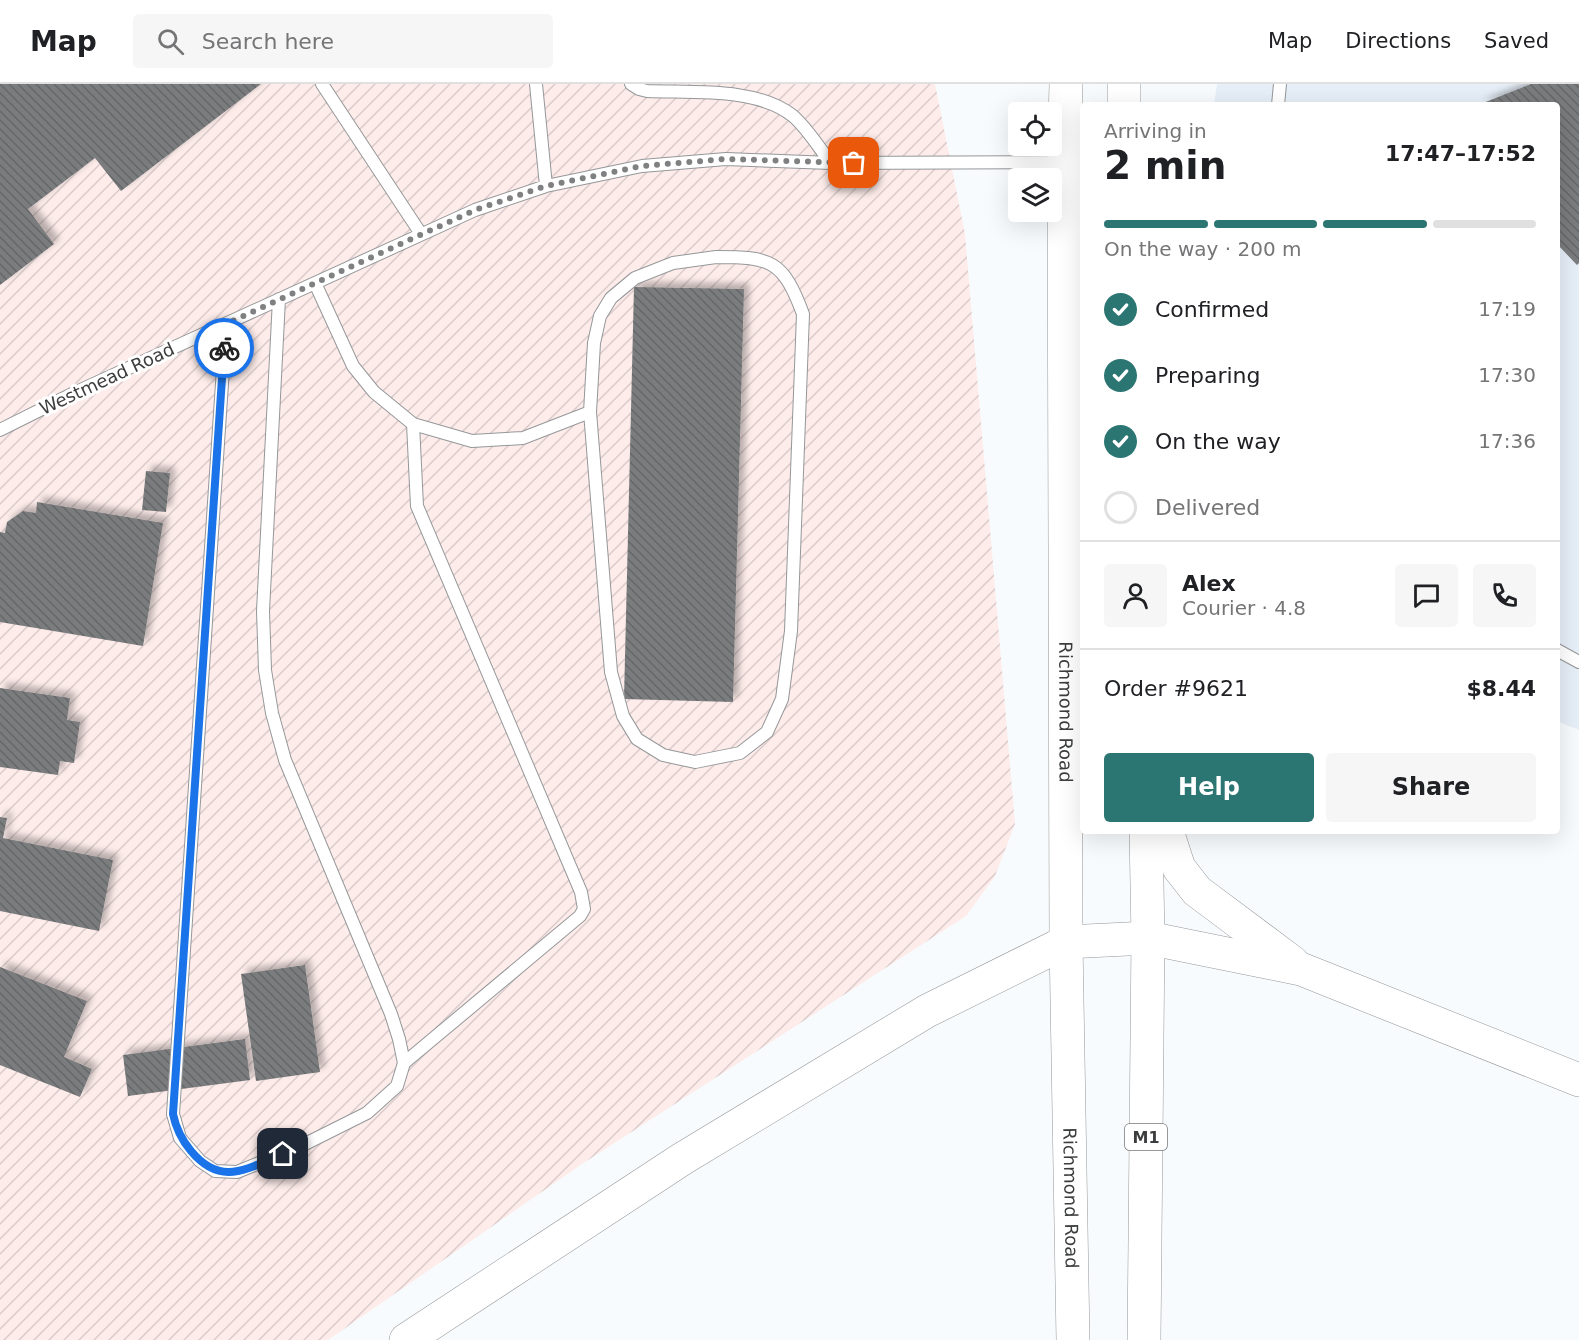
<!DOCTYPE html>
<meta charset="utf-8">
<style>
:root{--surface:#fff;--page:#f6f6f6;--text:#202124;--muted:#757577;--line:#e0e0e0;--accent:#2b7573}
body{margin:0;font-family:"DejaVu Sans",sans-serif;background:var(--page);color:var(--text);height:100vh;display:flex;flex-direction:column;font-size:22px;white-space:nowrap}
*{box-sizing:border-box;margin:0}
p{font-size:20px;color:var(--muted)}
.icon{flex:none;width:33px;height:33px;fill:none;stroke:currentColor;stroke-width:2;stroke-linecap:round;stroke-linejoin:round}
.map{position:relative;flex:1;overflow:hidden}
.panel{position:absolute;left:1080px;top:18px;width:480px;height:732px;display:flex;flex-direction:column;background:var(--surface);border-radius:6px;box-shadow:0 6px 24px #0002}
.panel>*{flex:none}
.fabs{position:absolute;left:1008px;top:18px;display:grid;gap:12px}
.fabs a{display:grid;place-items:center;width:54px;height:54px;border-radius:6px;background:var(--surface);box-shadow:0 6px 24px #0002;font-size:30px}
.pin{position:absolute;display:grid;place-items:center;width:51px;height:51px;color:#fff;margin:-26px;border-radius:12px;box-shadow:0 3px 9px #0006}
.courier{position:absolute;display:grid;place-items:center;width:60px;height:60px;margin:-30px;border:4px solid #1a73e8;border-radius:50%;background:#fff;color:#222;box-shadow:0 2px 8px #0007}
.summary em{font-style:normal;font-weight:700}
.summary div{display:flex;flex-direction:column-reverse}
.summary{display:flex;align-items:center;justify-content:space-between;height:102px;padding:0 24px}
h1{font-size:39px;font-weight:700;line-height:45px}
.bar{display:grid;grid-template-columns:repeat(4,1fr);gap:9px 6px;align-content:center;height:72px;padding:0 24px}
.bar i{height:8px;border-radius:4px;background:var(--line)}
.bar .current{background:var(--accent)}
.bar p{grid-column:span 4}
.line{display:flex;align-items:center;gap:15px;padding:0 24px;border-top:2px solid var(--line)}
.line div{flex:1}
.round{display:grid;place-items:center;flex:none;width:63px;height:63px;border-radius:6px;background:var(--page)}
ol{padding:0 24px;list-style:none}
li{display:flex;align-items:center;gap:18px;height:66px}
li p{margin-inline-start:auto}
li .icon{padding:6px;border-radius:50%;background:var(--accent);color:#fff;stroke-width:4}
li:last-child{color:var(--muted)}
li i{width:33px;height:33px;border:3px solid var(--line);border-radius:50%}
.primary-button{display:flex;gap:12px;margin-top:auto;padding:12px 24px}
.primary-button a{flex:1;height:69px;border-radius:6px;background:var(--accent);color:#fff;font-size:24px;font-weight:700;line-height:69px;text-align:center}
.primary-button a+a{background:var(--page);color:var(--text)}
header{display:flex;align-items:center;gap:36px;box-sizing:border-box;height:84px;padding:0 30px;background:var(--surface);border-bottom:2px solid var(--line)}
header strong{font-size:28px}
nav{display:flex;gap:33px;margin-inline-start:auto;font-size:21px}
.search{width:420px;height:54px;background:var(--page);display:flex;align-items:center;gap:15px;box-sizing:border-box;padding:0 21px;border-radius:6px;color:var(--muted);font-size:22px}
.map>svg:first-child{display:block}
.industrial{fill:url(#industrial-furrows)}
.built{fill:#e6eef7}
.building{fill:url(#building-back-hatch);filter:url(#shadow)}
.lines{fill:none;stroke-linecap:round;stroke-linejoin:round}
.lane-casing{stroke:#959799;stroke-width:14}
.highway-casing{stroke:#959799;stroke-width:34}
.lane{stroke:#fff;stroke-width:12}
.highway{stroke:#fff;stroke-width:33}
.done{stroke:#7e8081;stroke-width:6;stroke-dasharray:0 10.8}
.route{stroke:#1a73e8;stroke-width:8}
.labels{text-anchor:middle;stroke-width:6;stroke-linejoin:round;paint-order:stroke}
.shield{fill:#fff;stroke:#767778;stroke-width:1.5}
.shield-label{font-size:16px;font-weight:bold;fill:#3c3d3e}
.street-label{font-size:18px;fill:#3c3d3e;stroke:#fff}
</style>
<header>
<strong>Map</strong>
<div class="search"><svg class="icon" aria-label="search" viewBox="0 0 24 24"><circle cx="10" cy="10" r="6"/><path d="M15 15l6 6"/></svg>Search here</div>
<nav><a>Map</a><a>Directions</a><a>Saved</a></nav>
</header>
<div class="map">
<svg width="1579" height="1256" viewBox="0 0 1579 1256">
<defs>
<pattern id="industrial-furrows" width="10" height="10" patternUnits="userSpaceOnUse" patternTransform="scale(1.5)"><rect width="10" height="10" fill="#fdecea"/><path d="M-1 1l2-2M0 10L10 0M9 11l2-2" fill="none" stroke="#dacbca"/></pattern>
<pattern id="building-back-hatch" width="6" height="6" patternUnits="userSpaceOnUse" patternTransform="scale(1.5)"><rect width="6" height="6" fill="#7a7c7e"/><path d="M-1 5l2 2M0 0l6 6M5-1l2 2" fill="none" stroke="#656769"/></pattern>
<filter id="shadow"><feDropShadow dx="5.5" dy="-5.5" stdDeviation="3" flood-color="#0004"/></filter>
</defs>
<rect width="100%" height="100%" fill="#f8fbfd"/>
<path class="industrial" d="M0,0H935L965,150L1015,740L995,792L966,832L585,1078L328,1256H0Z"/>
<path class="built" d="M1217,0H1579V646L1557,637V21H1214Z"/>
<path class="building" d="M0,0H261L121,107L95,74L28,125L54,160L0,201Z
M1531,0H1579V179L1577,181L1557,160V21H1478Z
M634,203L744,205L733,618L624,615Z
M146,387L170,389L166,428L142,426Z
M37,418L163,439L143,562L0,538V448L5,449L7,438L23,427L36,429Z
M0,604L70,614L67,636L80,638L74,679L60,677L58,691L0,683Z
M0,733L7,734L3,754L113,776L99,847L0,827Z
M305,881L320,988L256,997L241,890Z
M0,883L87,917L64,973L92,985L80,1013L0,981Z
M245,955L250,996L128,1012L123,971Z"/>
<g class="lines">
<defs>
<path id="lane" d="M322,0L421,150
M536,0L546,102
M631,0L639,5L647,7C692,9 757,3 793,32C808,45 819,64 831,79
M1278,21L1280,0
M716,173C771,173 783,176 803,230L791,547L782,615L767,648L740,669L695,678L663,671L637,655L623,632L611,588L590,328L594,259L600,232L611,214L635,194L673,179Z
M315,199L353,282L374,308L413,340L472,357L523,354L590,328
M226,240L173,1030L180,1054L200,1077L215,1087L237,1088L299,1063L367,1029L397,1002L404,979L399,955L391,930L285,676L272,629L265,586L263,527L279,215
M0,346L74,309L475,126L546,102L642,82L726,75L831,79L1083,78
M1557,566L1579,578
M404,979L580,832L584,825L581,808L417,422L413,340"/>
<g id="highway">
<path id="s1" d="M1066,0L1064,77L1066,858L1073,1256"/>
<path d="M1124,21V0"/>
<path d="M1167,747L1179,784L1197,807L1292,878"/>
<path d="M406,1256L682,1075L927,927L1066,858L1148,854L1301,885L1579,996"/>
<path d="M1144,1256L1148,854L1146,747"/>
</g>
</defs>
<use href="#lane" class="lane-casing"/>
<use href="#highway" class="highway-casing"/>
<use href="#lane" class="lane"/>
<use href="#highway" class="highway"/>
</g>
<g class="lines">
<path class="done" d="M224,264L226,240L475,126L546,102L642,82L726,75L854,79"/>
<path class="route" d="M224,264L173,1030C176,1045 181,1055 191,1067C221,1103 246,1085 283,1070"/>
</g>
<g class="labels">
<rect class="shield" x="1125" y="1040" width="42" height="26" rx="4.5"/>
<g class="shield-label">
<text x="1146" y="1059">M1</text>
</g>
<g class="street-label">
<text transform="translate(107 295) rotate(-25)" y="6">Westmead Road</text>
<text dy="6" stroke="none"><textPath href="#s1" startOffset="628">Richmond Road</textPath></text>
<text dy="6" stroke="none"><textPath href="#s1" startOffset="1114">Richmond Road</textPath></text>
</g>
</g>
</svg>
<div class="fabs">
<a><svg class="icon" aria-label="locate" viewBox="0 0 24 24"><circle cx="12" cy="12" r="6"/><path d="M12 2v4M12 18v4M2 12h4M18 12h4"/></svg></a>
<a><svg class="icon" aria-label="layers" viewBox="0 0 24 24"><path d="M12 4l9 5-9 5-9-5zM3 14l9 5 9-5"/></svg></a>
</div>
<div class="pin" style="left:854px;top:79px;background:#ea580c"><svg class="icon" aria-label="bag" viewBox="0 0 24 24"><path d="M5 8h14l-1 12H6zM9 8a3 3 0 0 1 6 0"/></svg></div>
<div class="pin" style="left:283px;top:1070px;background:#1f2937"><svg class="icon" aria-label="home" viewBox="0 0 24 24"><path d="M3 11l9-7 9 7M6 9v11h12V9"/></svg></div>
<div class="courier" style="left:224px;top:264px"><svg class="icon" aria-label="bike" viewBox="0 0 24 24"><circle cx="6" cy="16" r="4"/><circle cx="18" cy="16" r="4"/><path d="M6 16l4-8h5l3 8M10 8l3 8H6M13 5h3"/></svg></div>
<section class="panel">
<div class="summary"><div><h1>2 min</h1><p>Arriving in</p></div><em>17:47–17:52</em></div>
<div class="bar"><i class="current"></i><i class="current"></i><i class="current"></i><i></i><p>On the way · 200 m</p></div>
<ol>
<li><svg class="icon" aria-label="check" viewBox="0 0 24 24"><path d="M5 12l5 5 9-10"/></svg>Confirmed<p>17:19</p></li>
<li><svg class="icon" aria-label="check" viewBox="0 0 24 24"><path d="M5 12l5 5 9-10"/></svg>Preparing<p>17:30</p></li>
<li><svg class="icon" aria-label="check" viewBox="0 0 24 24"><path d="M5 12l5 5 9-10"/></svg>On the way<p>17:36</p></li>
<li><i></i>Delivered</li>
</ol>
<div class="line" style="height:108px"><a class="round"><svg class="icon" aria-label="person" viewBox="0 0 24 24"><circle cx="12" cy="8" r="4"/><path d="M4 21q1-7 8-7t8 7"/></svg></a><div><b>Alex</b><p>Courier · 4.8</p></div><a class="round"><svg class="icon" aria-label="chat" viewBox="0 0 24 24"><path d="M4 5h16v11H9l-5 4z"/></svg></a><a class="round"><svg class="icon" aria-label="phone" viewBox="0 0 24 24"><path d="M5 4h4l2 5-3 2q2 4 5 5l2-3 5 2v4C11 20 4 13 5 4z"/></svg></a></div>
<div class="line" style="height:78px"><div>Order #9621</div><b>$8.44</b></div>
<div class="primary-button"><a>Help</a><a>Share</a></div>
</section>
</div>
